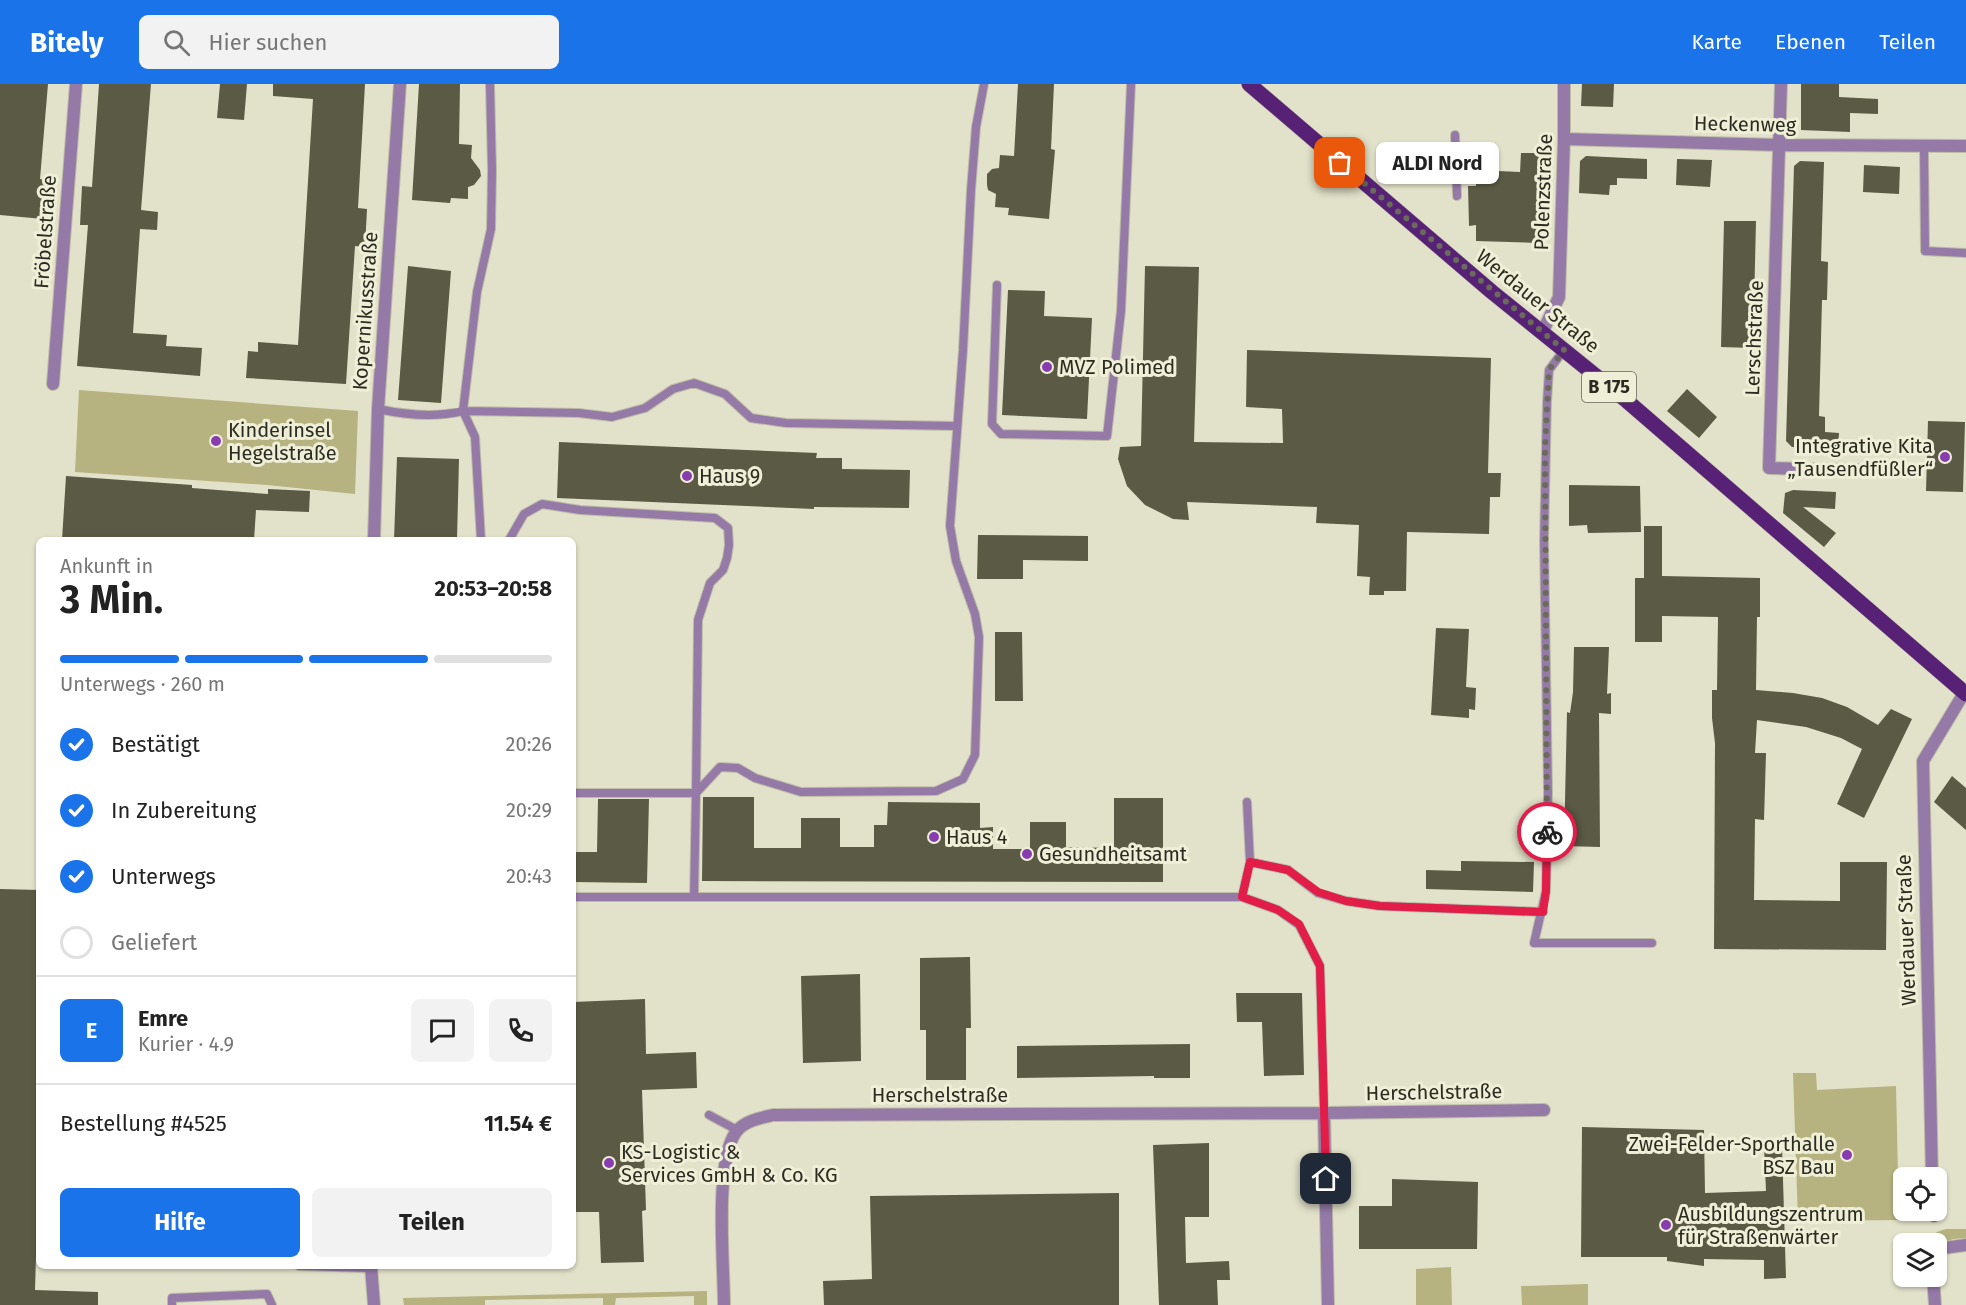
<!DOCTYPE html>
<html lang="de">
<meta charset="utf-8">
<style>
:root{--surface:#fff;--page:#f2f2f2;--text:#222;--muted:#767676;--line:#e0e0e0;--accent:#1a73e8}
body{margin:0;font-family:"Fira Sans",sans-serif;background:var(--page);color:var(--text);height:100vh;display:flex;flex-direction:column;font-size:22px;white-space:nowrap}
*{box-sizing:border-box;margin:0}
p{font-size:20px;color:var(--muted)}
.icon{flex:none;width:33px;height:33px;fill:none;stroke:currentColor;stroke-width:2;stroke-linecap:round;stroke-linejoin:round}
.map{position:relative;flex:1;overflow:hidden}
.sheet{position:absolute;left:36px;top:453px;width:540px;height:732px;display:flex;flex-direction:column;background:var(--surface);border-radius:9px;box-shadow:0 2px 4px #0004}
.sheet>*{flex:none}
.controls{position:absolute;left:1893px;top:1083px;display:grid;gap:12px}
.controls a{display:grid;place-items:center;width:54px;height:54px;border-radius:9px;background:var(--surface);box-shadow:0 2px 4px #0004;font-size:30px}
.pin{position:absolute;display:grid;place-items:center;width:51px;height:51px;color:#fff;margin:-26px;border-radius:12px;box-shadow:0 3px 9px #0006}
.courier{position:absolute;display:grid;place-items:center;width:60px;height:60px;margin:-30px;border:4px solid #e11d48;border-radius:50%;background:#fff;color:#222;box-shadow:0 2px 8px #0007}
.bubble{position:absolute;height:42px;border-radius:9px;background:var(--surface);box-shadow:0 2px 4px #0004;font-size:20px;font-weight:700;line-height:42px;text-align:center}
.summary em{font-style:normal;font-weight:700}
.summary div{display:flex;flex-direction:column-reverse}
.summary{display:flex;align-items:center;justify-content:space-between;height:102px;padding:0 24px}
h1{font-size:39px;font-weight:700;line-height:45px}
.bar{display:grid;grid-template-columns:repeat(4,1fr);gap:9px 6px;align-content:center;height:72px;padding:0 24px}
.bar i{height:8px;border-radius:4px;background:var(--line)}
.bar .current{background:var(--accent)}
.bar p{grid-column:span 4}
.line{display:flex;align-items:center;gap:15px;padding:0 24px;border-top:2px solid var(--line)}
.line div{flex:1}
.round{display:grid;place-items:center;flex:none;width:63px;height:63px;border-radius:9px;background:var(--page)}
ol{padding:0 24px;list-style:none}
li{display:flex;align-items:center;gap:18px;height:66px}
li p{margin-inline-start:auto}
li .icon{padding:6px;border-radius:50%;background:var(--accent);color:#fff;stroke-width:4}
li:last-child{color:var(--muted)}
li i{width:33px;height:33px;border:3px solid var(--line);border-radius:50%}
.primary-button{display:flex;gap:12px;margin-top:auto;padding:12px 24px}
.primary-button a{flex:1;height:69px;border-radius:9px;background:var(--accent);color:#fff;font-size:24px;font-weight:700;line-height:69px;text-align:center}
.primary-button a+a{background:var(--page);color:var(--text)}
header{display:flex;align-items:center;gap:36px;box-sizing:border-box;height:84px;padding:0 30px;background:var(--accent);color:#fff}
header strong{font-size:28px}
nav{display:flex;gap:33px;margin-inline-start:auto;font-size:21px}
.search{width:420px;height:54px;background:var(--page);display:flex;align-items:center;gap:15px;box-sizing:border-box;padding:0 21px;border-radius:9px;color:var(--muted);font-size:22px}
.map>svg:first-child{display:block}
.green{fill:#b6b380}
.building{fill:#5b5a45}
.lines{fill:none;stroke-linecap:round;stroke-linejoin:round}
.service-casing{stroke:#bdbda8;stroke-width:10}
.minor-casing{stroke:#bdbda8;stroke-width:14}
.tertiary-casing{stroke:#bdbda8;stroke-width:14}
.primary-casing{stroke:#bdbda8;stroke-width:16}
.service{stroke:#957aa8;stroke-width:8}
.minor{stroke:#957aa8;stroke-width:12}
.tertiary{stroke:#957aa8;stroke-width:12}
.primary{stroke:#572175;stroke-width:15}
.done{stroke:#6b6b5c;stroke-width:6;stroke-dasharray:0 10.8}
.route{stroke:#e11d48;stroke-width:8}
.poi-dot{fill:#873db0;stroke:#efeed6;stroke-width:2}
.labels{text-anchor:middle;stroke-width:6;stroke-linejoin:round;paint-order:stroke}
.shield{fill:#efeed6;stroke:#666658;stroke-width:1.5}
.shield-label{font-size:18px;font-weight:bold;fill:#2b2b22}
.street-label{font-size:20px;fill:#2b2b22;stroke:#efeed6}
.poi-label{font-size:20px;fill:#2b2b22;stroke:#efeed6;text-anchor:start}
</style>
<header>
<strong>Bitely</strong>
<div class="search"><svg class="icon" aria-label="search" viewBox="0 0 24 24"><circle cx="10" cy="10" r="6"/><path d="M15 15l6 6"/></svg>Hier suchen</div>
<nav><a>Karte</a><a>Ebenen</a><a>Teilen</a></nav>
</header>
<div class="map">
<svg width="1966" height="1221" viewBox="0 0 1966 1221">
<rect width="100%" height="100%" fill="#e2e1c9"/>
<path class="green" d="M79,306L358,327L355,410L267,401L75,388Z
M1793,989H1816L1817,1006L1896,1002L1899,1136L1798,1137Z
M1946,1145H1966V1154L1953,1155L1937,1162L1936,1160L1930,1159C1932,1149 1936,1148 1946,1145Z
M1451,1183L1452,1221H1416V1185Z
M1588,1200V1221H1522L1521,1202Z
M707,1207V1221H694V1212L616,1214L615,1221H603V1214L485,1216V1221H404L403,1214Z"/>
<path class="building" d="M0,0H48L40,95L46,96L43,135L0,131Z
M99,0H151L141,126L158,128L157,146L140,145L133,249L167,251L166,262L202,264L200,292L77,282L88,141H80L82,102L92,103Z
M220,0H247L244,36L217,34Z
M273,0H365L358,124L367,125L365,163L355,162L346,300L246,294L248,267L258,268V258L298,261L313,15L273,12Z
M419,0H460L459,60L472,61L471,74L480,86L481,92L474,101L468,103V115L451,114L450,119L412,116Z
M1018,0H1054L1051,65L1055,66L1049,135L1008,131L1009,124L995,123L996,110L988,106L987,101V90L992,85L999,84L1000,71L1014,72Z
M1582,0H1614L1613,23L1581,22Z
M1801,0H1839V13L1878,15V30L1850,29V48L1801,46Z
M1521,69H1542L1541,159L1476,157V141L1469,142L1468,102H1476V86L1520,88Z
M1586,72L1647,75V95L1617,94V101H1610L1609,111L1579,109L1580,77Z
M1677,75L1712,76L1710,103L1676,101Z
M1800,77L1824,78L1821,177L1828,178L1827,216H1822L1819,332L1825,333V348L1839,349L1838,364L1792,363L1786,357L1794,82Z
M1864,81L1900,83L1899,110L1863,108Z
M1724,137H1756L1753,264L1721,263Z
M408,182L451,187L441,319L398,316Z
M1145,182L1199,183L1194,358L1283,359L1282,325L1246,323L1247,266L1491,274L1488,389H1501L1500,413H1490L1489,450L1407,448L1406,507H1384V511H1369L1370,493L1357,492L1359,441L1316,439L1317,423L1187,418L1189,436L1173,435L1145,421L1127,402L1118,375L1120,363L1141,362Z
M1008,206L1045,207L1044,232L1092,234L1087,335L1002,331Z
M1687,305L1717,333L1699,354L1667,327Z
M1928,337L1965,338L1963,408L1926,407Z
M559,358L817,369L816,374H842V385L910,386L909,424L814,423V425L557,414Z
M397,373L459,375L457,456H394Z
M66,392L192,401V404L268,410V405L310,407L309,428L256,426L254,456H62Z
M1569,401L1640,402L1641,448L1588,449L1587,441L1569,442Z
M1793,406L1836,408L1835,425L1803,423L1836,449L1824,463L1783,429L1785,409Z
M1644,442H1662V492L1760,494V533H1757L1756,606L1793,609L1822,614L1847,623L1878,641L1891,625L1912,635L1864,734L1837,720L1862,665L1841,654L1806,643L1757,636L1755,669H1766L1764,736L1755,735L1754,816L1840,817V778H1887L1886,866L1714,865L1715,659L1712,634V606H1717L1718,533L1662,532V558H1635V494H1644Z
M978,451L1088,452V477L1023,476V495H977Z
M1436,544L1469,545L1466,603L1476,604L1475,626L1469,625V634L1431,631Z
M995,548H1022L1023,617H995Z
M1574,563H1609L1607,610L1611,609V630L1599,629L1600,763L1564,762L1567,628L1570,629L1573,608Z
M1952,692L1966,704V746L1934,718Z
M703,713H754V764H801V734H840V763H874V741H887L888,718L980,719V744L993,743V765H1030V738H1066V763L1114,764V714H1163V798L702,797Z
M598,715H649L647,799L573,798V768H597Z
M1461,777L1534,778L1533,808L1426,805V786L1461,787Z
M0,805L39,806V1138H37L35,1206L98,1208V1221H0Z
M970,873L971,944H966V996H926V946H920V874Z
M860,890L861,977L803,979L801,892Z
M1236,909H1302L1304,991L1264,992L1262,938H1237Z
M645,915L646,970L696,968L697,1004L642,1006L646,1126L642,1127L644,1178L601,1179L599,1128H573V918Z
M1190,960V994H1154V992L1017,994V962Z
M1582,1043L1704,1046L1705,1109L1766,1107L1764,1063H1782L1786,1194L1764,1195V1176L1704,1175V1182L1667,1177V1173H1581Z
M1209,1059V1133H1185L1186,1179L1229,1177L1230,1196H1217L1218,1221H1159L1153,1061Z
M1392,1095L1478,1098L1477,1165H1359V1122H1392Z
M1119,1109V1221H824L823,1197L872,1195L870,1112Z"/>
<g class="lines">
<defs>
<path id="service" d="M1455,51L1457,112
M1924,63L1925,167L1966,169
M997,201L992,340L1001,350L1107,352L1121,227L1131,0
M1564,266L1549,286L1547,318L1544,457L1548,708L1546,807L1534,859H1652
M378,325C406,331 435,334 463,327L579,329L612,333L645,324L673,305L694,299L725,310L751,334L786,339L956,342
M481,456L475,353L463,327L477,208L491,145L492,86L490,0
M509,456L524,430L542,420L580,426L715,434L728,444L729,461L727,474L723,486L710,499L698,536L696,709H573
M1250,778L1288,786L1318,809L1346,817L1380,822L1543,828
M573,813H1242L1278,826L1299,841L1320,882L1324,1029
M694,813L696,709L720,683L738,684L755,694L801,708L936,707L963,695L975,671L979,553L975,530L956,477L950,442L963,266L971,106L976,43L984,0
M1242,813L1250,778L1247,718
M709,1031L737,1046
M299,1182L371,1184
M172,1221V1214L267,1210L272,1221"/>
<path id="minor" d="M1781,0L1769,384L1894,387
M1564,55L1779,61L1966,62
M1542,249L1559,213L1564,55V0
M53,300L76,0
M1324,1029L1544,1026
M1932,1094L1923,677L1964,609
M1934,1126V1132
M1936,1173L1944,1164L1966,1161
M1933,1192L1935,1221
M724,1221C724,1182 714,1078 736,1048C744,1037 760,1034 773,1031L1324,1029L1328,1221"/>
<path id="tertiary" d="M374,456L378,325L400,0
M371,1182L374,1221"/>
<path id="primary" d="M1249,0L1492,208L1627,317L1966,610"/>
</defs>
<use href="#service" class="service-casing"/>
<use href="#minor" class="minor-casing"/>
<use href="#tertiary" class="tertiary-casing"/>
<use href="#primary" class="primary-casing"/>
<use href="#service" class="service"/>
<use href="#minor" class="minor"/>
<use href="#tertiary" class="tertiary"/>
<use href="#primary" class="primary"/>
</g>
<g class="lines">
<path class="done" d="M1340,79L1564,266L1549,286L1545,364L1547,748"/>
<path class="route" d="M1326,1095L1320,882L1299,840L1278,826L1242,813L1250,778L1288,786L1318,808L1346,817L1380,822L1543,828L1546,807L1547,748"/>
</g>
<g class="poi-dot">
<circle cx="1047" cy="283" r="6"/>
<circle cx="216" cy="357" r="6"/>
<circle cx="1945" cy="373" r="6"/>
<circle cx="687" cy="392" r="6"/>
<circle cx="934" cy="753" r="6"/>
<circle cx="1027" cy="770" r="6"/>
<circle cx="1847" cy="1071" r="6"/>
<circle cx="609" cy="1079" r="6"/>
<circle cx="1666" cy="1141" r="6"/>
</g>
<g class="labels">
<rect class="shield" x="1582" y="288" width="54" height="30" rx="4.5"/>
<g class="shield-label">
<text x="1609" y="309">B 175</text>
</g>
<g class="street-label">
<text transform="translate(1745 40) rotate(1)" y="7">Heckenweg</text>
<text transform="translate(1543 108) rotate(-88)" y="7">Polenzstraße</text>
<text transform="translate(45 148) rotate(-86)" y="7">Fröbelstraße</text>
<text transform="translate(1538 217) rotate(39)" y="7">Werdauer Straße</text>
<text transform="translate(365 227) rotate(-86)" y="7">Kopernikusstraße</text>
<text transform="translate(1754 254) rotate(-88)" y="7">Lerschstraße</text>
<text transform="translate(1906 846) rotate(-92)" y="7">Werdauer Straße</text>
<text transform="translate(1434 1008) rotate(-1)" y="7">Herschelstraße</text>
<text x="940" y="1018">Herschelstraße</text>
</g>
<g class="poi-label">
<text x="1059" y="290">MVZ Polimed</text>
<text x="228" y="353">Kinderinsel<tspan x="228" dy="23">Hegelstraße</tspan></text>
<text x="1933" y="369" text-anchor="end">Integrative Kita<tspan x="1933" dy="23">„Tausendfüßler“</tspan></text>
<text x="699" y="399">Haus 9</text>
<text x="946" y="760">Haus 4</text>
<text x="1039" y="777">Gesundheitsamt</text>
<text x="1835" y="1067" text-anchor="end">Zwei-Felder-Sporthalle<tspan x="1835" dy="23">BSZ Bau</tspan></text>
<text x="621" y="1075">KS-Logistic &amp;<tspan x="621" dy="23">Services GmbH &amp; Co. KG</tspan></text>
<text x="1678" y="1137">Ausbildungszentrum<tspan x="1678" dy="23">für Straßenwärter</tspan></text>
</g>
</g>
</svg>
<div class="controls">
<a><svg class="icon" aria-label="locate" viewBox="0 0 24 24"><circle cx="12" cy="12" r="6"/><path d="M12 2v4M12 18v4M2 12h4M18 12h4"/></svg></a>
<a><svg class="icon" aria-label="layers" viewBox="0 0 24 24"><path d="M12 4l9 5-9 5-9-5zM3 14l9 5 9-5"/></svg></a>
</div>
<div class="pin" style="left:1340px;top:79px;background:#ea580c"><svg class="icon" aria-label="bag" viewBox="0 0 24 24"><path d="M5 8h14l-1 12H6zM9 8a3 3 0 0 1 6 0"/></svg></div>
<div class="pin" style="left:1326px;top:1095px;background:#1f2937"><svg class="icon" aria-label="home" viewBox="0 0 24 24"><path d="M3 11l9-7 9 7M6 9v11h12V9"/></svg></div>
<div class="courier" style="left:1547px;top:748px"><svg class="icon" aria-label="bike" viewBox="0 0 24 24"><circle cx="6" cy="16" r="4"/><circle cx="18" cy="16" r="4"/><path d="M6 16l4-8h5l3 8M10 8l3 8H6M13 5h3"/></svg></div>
<div class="bubble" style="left:1376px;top:58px;width:123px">ALDI Nord</div>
<section class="sheet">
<div class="summary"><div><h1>3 Min.</h1><p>Ankunft in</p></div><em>20:53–20:58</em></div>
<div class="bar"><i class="current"></i><i class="current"></i><i class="current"></i><i></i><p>Unterwegs · 260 m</p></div>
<ol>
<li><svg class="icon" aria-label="check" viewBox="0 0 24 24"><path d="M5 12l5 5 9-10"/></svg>Bestätigt<p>20:26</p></li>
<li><svg class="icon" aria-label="check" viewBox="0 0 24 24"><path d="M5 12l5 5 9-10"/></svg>In Zubereitung<p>20:29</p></li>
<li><svg class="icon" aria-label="check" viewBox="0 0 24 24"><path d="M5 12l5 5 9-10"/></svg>Unterwegs<p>20:43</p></li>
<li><i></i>Geliefert</li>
</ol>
<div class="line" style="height:108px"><b class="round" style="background:var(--accent);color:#fff">E</b><div><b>Emre</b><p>Kurier · 4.9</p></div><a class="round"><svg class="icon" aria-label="chat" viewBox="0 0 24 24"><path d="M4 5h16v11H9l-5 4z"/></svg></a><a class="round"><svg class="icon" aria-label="phone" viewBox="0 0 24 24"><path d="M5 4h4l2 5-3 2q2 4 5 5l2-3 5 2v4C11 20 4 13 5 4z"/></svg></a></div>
<div class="line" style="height:78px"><div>Bestellung #4525</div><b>11.54 €</b></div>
<div class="primary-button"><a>Hilfe</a><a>Teilen</a></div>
</section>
</div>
